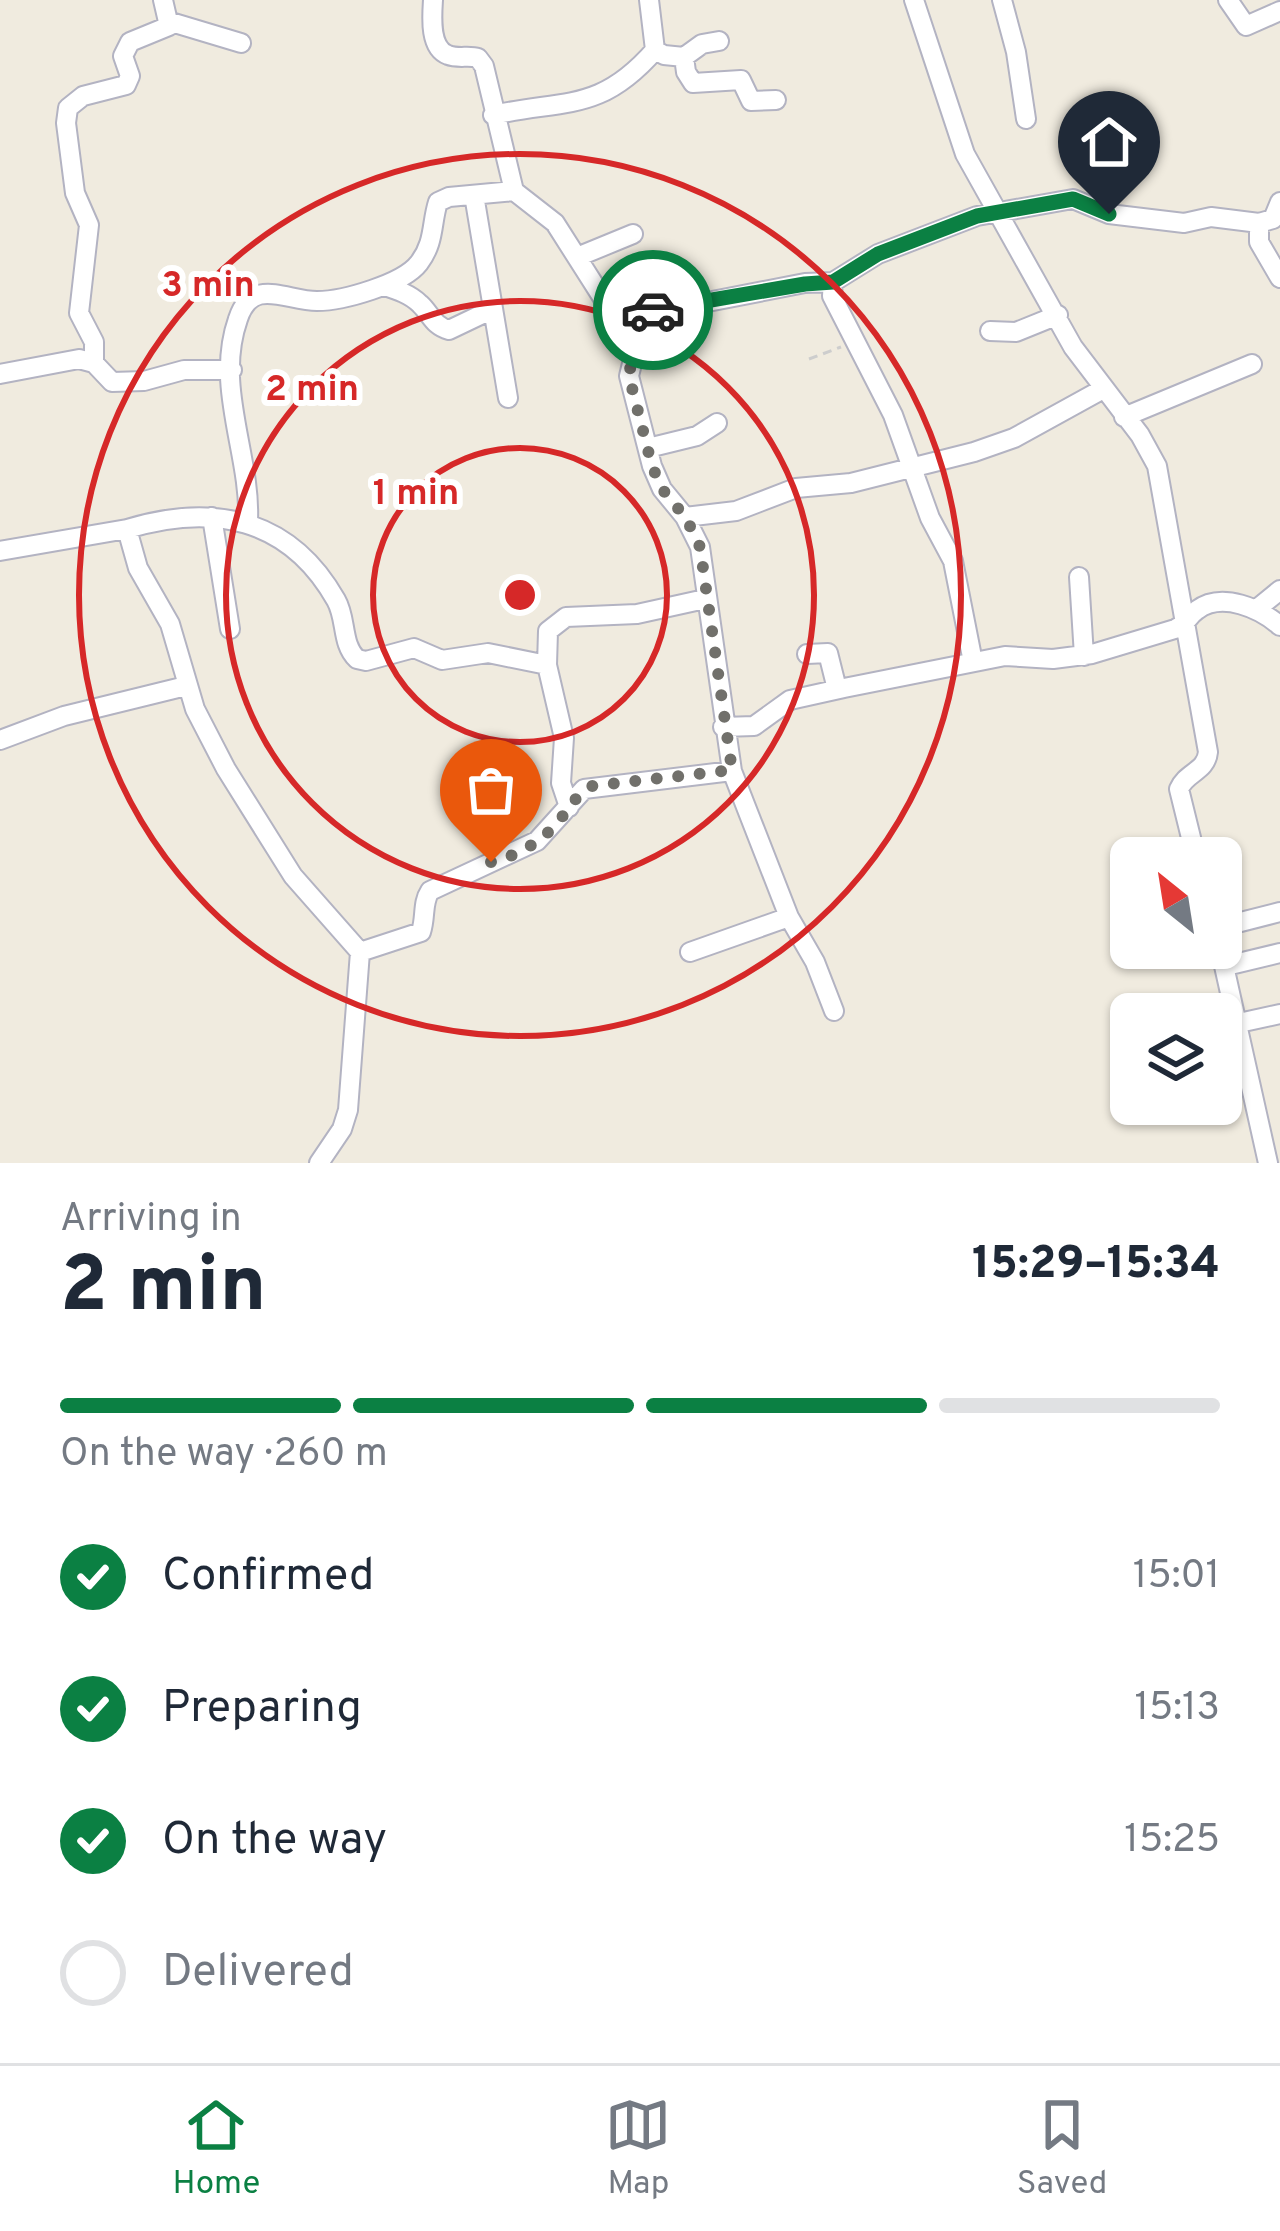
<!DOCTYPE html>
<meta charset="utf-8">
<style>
:root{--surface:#fff;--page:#f2f2f3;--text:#1f2937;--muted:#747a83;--line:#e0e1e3;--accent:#0b8043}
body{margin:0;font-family:Overpass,sans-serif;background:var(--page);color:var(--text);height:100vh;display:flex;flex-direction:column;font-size:45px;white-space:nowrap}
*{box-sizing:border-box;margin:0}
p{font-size:39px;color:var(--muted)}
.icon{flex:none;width:66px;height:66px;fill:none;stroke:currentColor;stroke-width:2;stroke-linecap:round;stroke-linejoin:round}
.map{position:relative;height:1163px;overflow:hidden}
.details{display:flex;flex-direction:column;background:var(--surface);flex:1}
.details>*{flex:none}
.needle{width:78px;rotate:330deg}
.buttons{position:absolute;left:1110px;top:837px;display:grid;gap:24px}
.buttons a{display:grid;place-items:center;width:132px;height:132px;border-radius:18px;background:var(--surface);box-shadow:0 3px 9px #0004;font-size:60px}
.pin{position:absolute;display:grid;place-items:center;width:102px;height:102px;color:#fff;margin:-123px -51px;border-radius:50% 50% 50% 0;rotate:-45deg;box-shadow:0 0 12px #0007}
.pin .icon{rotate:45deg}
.courier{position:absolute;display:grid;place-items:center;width:120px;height:120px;margin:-60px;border:9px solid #0b8043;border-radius:50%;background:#fff;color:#222;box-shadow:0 3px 15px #0007}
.headline em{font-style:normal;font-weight:800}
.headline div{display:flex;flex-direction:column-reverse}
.headline{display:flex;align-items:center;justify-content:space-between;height:204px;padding:0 60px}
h1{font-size:78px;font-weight:800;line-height:90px}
.bar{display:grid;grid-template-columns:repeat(4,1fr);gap:18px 12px;align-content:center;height:144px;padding:0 60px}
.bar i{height:15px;border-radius:9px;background:var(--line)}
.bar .selected{background:var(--accent)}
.bar p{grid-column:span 4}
ol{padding:0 60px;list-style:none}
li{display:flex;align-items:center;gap:36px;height:132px}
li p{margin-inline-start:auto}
li .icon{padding:12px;border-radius:50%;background:var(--accent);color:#fff;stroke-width:4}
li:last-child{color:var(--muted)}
li i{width:66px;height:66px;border:6px solid var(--line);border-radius:50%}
.tabs{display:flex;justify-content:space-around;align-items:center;height:168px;border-top:3px solid var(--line);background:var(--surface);font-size:33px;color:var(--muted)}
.tabs a{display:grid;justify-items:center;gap:6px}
.tabs .selected{color:var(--accent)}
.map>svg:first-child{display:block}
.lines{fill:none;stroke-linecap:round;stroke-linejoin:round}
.minor-casing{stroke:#b3b3c2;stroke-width:22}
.path{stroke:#cdcdcd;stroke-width:3;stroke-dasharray:9 6;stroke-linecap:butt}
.minor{stroke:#fff;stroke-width:18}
.done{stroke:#71706b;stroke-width:12;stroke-dasharray:0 21.6}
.route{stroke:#0b8043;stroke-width:15}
.ring{fill:none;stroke:#d62828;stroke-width:6}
.centre{fill:#d62828;stroke:#fff;stroke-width:6}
.ring-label{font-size:36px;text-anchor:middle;font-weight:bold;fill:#d62828;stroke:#fff;stroke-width:12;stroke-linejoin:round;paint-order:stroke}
</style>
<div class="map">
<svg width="1280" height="1163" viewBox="0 0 1280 1163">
<rect width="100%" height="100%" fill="#f0ebdf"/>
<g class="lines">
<defs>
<path id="minor" d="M433,0C432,16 429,48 448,55C458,59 469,55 478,58L484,66L514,191L555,223L604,300L632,326L635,351L629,376L652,466L662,489L685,517L700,547L732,771L789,917L815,962L834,1011
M649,0L655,50
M914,0L965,154L1073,347L1140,435L1157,466L1208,752C1206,772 1186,772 1179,789L1196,858
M1002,0L1016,52L1026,119
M1228,0L1246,26L1280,11
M171,22L241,43
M655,50L664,55L684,57L686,72L693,83L741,80L751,101L776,100
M684,57L702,44L719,41
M493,115C565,99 600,113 655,50
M474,195L508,398
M1259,223V242L1280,278
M577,257L633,234
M384,286C397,290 410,294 420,304C431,314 433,326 449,330L493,309
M625,318L805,283L833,282
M990,331L1016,332L1058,315
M94,363V342L79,313L89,225L75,193L66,123L68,108L83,96L126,85L130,76L123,56L130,42L169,26L163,0
M0,374L79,359L94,363L112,382L144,381L184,370H232
M1124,417L1252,364
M648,448L697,436L717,423
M212,517L230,629
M685,517L736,511L796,488L851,483L974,452L1014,438L1103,389
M248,521C251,454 214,387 238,319C252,276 286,301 317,301C343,301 403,284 419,263C435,242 431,224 438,202L449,197L514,191
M0,551L127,529
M1079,577L1084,656
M1258,608L1280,590
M807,654L828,653L837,689
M973,662L953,561L930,518L893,415L832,296L833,282L878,254L977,216L1073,199L1109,214L1184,223L1211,217L1259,223L1273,219L1280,202
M723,727L754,726L790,700L844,688L1005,656L1053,659L1092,654L1175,629C1187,624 1187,617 1197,610C1222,591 1261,609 1280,626
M0,740L64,716L186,686
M569,807L561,783L564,738L547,665L548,631L566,617L637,614L705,599
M1221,927L1280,912
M1220,948L1268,1163
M360,952L421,932C426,917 422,903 430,891L537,841L584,789L732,771
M690,952L789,917
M1226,966L1280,953
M1239,1023L1280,1014
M319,1163L342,1129L348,1110L360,952L293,876L226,769L195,709L170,624L138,568L127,529C212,503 289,517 336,600C347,619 341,644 357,659L366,661L414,648L442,660L488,653L547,665"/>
</defs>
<use href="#minor" class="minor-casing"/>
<path class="path" d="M809,359L841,347"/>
<use href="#minor" class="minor"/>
</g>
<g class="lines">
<path class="done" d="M491,862C517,856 541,842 558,822C570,808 576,794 592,786L732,770L700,547L686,518L662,489L652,466L629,376L635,336L625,318L653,310"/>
<path class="route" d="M653,310L805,284L833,282L878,254L977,216L1073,199L1109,214"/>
</g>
<g class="ring">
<circle cx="520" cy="595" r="147"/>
<circle cx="520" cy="595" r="294"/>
<circle cx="520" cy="595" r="441"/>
</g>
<circle cx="520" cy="595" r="18" class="centre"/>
<g class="ring-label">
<text x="208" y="296">3 min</text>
<text x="312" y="400">2 min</text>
<text x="416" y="504">1 min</text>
</g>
</svg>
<div class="buttons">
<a><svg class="needle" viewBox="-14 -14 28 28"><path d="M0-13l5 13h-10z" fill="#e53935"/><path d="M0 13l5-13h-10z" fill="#747a83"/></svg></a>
<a><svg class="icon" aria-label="layers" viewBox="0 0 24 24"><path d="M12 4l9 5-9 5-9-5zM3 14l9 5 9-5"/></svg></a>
</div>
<div class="pin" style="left:491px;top:862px;background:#ea580c"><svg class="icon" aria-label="bag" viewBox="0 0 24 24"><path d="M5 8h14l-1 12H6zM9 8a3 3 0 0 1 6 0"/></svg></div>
<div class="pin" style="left:1109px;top:214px;background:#1f2937"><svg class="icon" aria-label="home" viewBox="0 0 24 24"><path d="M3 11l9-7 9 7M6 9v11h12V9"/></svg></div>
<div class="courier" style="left:653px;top:310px"><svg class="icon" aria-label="car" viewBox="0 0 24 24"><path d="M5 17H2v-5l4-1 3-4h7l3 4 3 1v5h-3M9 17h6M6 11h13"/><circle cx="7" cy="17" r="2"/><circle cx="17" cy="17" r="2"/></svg></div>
</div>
<section class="details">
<div class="headline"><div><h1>2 min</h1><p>Arriving in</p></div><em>15:29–15:34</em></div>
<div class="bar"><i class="selected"></i><i class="selected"></i><i class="selected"></i><i></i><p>On the way · 260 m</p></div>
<ol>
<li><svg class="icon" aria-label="check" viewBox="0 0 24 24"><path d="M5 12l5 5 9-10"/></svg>Confirmed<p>15:01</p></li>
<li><svg class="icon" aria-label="check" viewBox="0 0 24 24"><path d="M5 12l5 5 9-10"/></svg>Preparing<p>15:13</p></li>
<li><svg class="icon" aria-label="check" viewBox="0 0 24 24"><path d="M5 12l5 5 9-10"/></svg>On the way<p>15:25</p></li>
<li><i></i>Delivered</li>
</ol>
</section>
<nav class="tabs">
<a class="selected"><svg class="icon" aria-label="home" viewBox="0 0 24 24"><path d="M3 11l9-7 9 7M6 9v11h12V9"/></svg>Home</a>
<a><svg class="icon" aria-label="map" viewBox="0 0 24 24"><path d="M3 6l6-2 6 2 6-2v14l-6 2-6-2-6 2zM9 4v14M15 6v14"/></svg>Map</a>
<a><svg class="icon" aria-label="saved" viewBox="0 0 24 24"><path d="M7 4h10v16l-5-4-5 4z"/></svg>Saved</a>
</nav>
